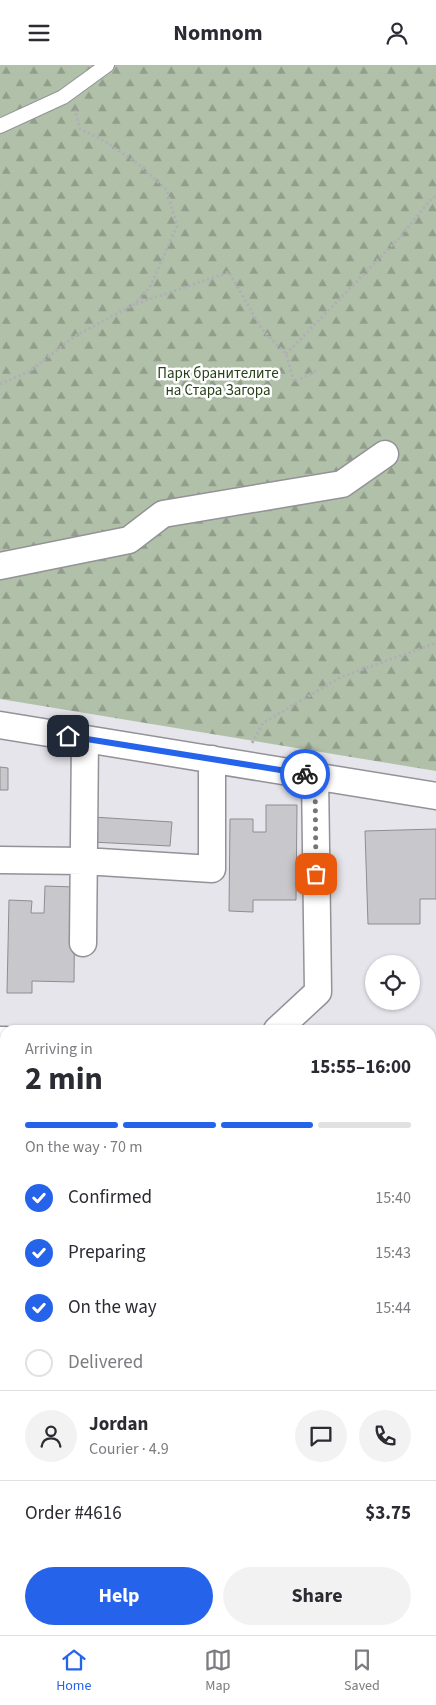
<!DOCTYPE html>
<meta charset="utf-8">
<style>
:root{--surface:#fff;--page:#f2f2f3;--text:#2b2b33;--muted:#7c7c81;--line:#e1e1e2;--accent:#2563eb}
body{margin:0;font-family:"Source Sans 3",sans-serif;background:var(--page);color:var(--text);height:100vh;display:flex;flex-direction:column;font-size:19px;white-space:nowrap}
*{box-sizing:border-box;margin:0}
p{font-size:16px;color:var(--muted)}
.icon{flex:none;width:28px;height:28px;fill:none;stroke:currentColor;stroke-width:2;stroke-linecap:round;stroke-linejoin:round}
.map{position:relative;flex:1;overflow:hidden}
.drawer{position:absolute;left:0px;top:960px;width:436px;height:610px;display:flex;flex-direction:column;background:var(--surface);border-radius:15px 15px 0 0;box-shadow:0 1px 4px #0004}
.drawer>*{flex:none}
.tools{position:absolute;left:365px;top:890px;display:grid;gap:10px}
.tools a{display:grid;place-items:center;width:55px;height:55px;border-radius:50%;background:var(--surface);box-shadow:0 1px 4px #0004;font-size:25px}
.pin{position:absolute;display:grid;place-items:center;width:42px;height:42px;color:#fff;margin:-21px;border-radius:10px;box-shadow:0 2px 8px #0006}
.courier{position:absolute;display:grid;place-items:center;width:50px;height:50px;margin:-25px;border:4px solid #2563eb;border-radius:50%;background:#fff;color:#222;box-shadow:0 1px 6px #0007}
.summary em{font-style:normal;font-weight:700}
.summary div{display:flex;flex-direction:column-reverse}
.summary{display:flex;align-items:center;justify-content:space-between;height:85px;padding:0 25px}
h1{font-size:32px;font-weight:700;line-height:38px}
.bar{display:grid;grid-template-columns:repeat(4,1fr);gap:8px 5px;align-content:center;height:60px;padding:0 25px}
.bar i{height:6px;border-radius:4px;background:var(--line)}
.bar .selected{background:var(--accent)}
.bar p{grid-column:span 4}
.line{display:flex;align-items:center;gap:12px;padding:0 25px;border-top:1px solid var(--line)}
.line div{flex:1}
.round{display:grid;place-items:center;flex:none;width:52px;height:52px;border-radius:26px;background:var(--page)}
ol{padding:0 25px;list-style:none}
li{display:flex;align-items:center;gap:15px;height:55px}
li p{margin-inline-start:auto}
li .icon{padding:5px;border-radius:50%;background:var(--accent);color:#fff;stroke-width:4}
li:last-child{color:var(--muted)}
li i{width:28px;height:28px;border:2px solid var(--line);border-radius:50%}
.button{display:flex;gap:10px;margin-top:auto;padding:10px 25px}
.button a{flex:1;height:58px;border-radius:30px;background:var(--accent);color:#fff;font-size:20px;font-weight:700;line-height:58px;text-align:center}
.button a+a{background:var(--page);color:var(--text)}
header{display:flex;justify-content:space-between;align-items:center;height:65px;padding:0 25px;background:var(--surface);font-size:22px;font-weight:700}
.tabs{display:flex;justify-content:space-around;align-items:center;height:70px;border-top:1px solid var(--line);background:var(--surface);font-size:14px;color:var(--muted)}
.tabs a{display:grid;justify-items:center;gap:2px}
.tabs .selected{color:var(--accent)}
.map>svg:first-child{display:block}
.built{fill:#d6d7e3}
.forest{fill:url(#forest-firs)}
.building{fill:#c7c7cc;stroke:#8d8d92}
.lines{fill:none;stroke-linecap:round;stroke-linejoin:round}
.lane-casing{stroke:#929297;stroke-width:16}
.street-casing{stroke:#929297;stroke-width:29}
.primary-casing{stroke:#929297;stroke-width:30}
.path{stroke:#b0b0b5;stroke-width:3;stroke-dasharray:2.5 2.5;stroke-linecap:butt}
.lane{stroke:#fff;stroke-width:14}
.street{stroke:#fff;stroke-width:26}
.primary{stroke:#fff;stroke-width:28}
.done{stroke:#767679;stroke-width:5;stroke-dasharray:0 9}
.route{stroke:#2563eb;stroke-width:6}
.labels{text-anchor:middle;stroke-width:5;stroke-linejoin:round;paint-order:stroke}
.park-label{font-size:15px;fill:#274019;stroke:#fff}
</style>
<header><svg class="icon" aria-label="menu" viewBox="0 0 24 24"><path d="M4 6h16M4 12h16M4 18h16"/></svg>Nomnom<svg class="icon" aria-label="person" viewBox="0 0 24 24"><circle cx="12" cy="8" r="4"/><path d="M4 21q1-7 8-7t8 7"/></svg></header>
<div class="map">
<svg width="436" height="1570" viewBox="0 0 436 1570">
<defs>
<pattern id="forest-firs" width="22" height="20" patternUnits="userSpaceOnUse" patternTransform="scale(1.25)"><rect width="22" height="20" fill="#b1c1a9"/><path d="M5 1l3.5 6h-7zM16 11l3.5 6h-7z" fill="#919e8b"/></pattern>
</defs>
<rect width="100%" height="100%" fill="#e5e5eb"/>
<path class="built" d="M431,1079H436V1570H0V1087H5V1565H431Z"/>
<path class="forest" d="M0,0H436V706L0,634Z"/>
<path class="building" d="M0,702L8,703V725H0Z
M266,740H297L296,835H253V847L229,846L230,754H253V767H266Z
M93,752L172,757L170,781L92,777Z
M436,764V834H420V859H368L365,766Z
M45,821L75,822L74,917L32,916V928H7L9,835L32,836L31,848H44Z
M431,1244L436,1246V1490L431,1488Z
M431,1508L436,1510V1570H283L285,1565H431Z"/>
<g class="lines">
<defs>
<path id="lane" d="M0,61L63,32L107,0
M431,984L436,981
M0,1378L5,1368
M0,1388L5,1390"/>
<path id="street" d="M0,501L129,475L163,449L342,419L385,389
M0,660L436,731
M0,795L84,796L212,804V694
M83,878L85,674
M277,965L318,927L315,711
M0,975H5
M431,1209L436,1211"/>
<path id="primary" d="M431,1027L436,1026
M0,1032H5
M431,1064H436
M0,1065H5"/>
</defs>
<use href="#lane" class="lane-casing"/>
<use href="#street" class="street-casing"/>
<use href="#primary" class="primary-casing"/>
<path class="path" d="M136,239L229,207L261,263L286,289L294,317L316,306
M286,289L400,172L432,133L436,131
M0,319L30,306L75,271L135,239L151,220L177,161L167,125L137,98L104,76L80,64L75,45
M252,678L263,658L341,612L436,578"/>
<use href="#lane" class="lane"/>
<use href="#street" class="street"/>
<use href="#primary" class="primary"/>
</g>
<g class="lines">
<path class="done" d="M305,709L315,711L316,809"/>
<path class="route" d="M68,671L305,709"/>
</g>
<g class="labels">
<g class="park-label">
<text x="218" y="313">Парк бранителите<tspan x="218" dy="17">на Стара Загора</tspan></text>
</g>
</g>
</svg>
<div class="tools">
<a><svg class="icon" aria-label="locate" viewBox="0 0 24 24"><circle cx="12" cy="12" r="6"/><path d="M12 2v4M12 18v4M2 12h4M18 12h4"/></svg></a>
</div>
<div class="pin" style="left:316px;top:809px;background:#ea580c"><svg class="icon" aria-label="bag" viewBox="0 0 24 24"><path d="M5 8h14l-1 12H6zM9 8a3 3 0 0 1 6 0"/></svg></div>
<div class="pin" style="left:68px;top:671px;background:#1f2937"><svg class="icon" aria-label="home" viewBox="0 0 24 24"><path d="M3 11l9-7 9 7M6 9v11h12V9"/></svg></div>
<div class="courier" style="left:305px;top:709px"><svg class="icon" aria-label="bike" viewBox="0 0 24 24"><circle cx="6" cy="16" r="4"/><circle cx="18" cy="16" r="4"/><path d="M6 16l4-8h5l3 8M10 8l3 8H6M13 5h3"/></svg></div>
<section class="drawer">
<div class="summary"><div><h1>2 min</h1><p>Arriving in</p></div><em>15:55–16:00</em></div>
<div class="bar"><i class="selected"></i><i class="selected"></i><i class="selected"></i><i></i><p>On the way · 70 m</p></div>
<ol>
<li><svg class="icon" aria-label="check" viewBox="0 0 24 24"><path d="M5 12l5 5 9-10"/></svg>Confirmed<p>15:40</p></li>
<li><svg class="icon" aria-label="check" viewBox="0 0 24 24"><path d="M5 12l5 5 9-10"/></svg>Preparing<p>15:43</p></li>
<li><svg class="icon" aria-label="check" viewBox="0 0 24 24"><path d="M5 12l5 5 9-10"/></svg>On the way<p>15:44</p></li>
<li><i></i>Delivered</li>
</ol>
<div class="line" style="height:90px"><a class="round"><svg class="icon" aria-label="person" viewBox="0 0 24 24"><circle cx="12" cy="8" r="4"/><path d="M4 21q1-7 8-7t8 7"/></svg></a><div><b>Jordan</b><p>Courier · 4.9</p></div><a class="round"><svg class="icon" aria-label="chat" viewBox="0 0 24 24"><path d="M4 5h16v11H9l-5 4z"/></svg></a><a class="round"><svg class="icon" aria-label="phone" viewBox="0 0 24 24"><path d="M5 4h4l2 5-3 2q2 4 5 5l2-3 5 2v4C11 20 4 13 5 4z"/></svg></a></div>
<div class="line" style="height:65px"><div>Order #4616</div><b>$3.75</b></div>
<div class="button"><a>Help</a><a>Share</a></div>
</section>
</div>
<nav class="tabs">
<a class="selected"><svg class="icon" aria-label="home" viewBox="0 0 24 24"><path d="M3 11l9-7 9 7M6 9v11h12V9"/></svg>Home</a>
<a><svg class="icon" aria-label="map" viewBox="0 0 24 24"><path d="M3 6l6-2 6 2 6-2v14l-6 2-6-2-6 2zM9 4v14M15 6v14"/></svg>Map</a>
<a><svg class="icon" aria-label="saved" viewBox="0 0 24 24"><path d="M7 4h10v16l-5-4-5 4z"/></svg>Saved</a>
</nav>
